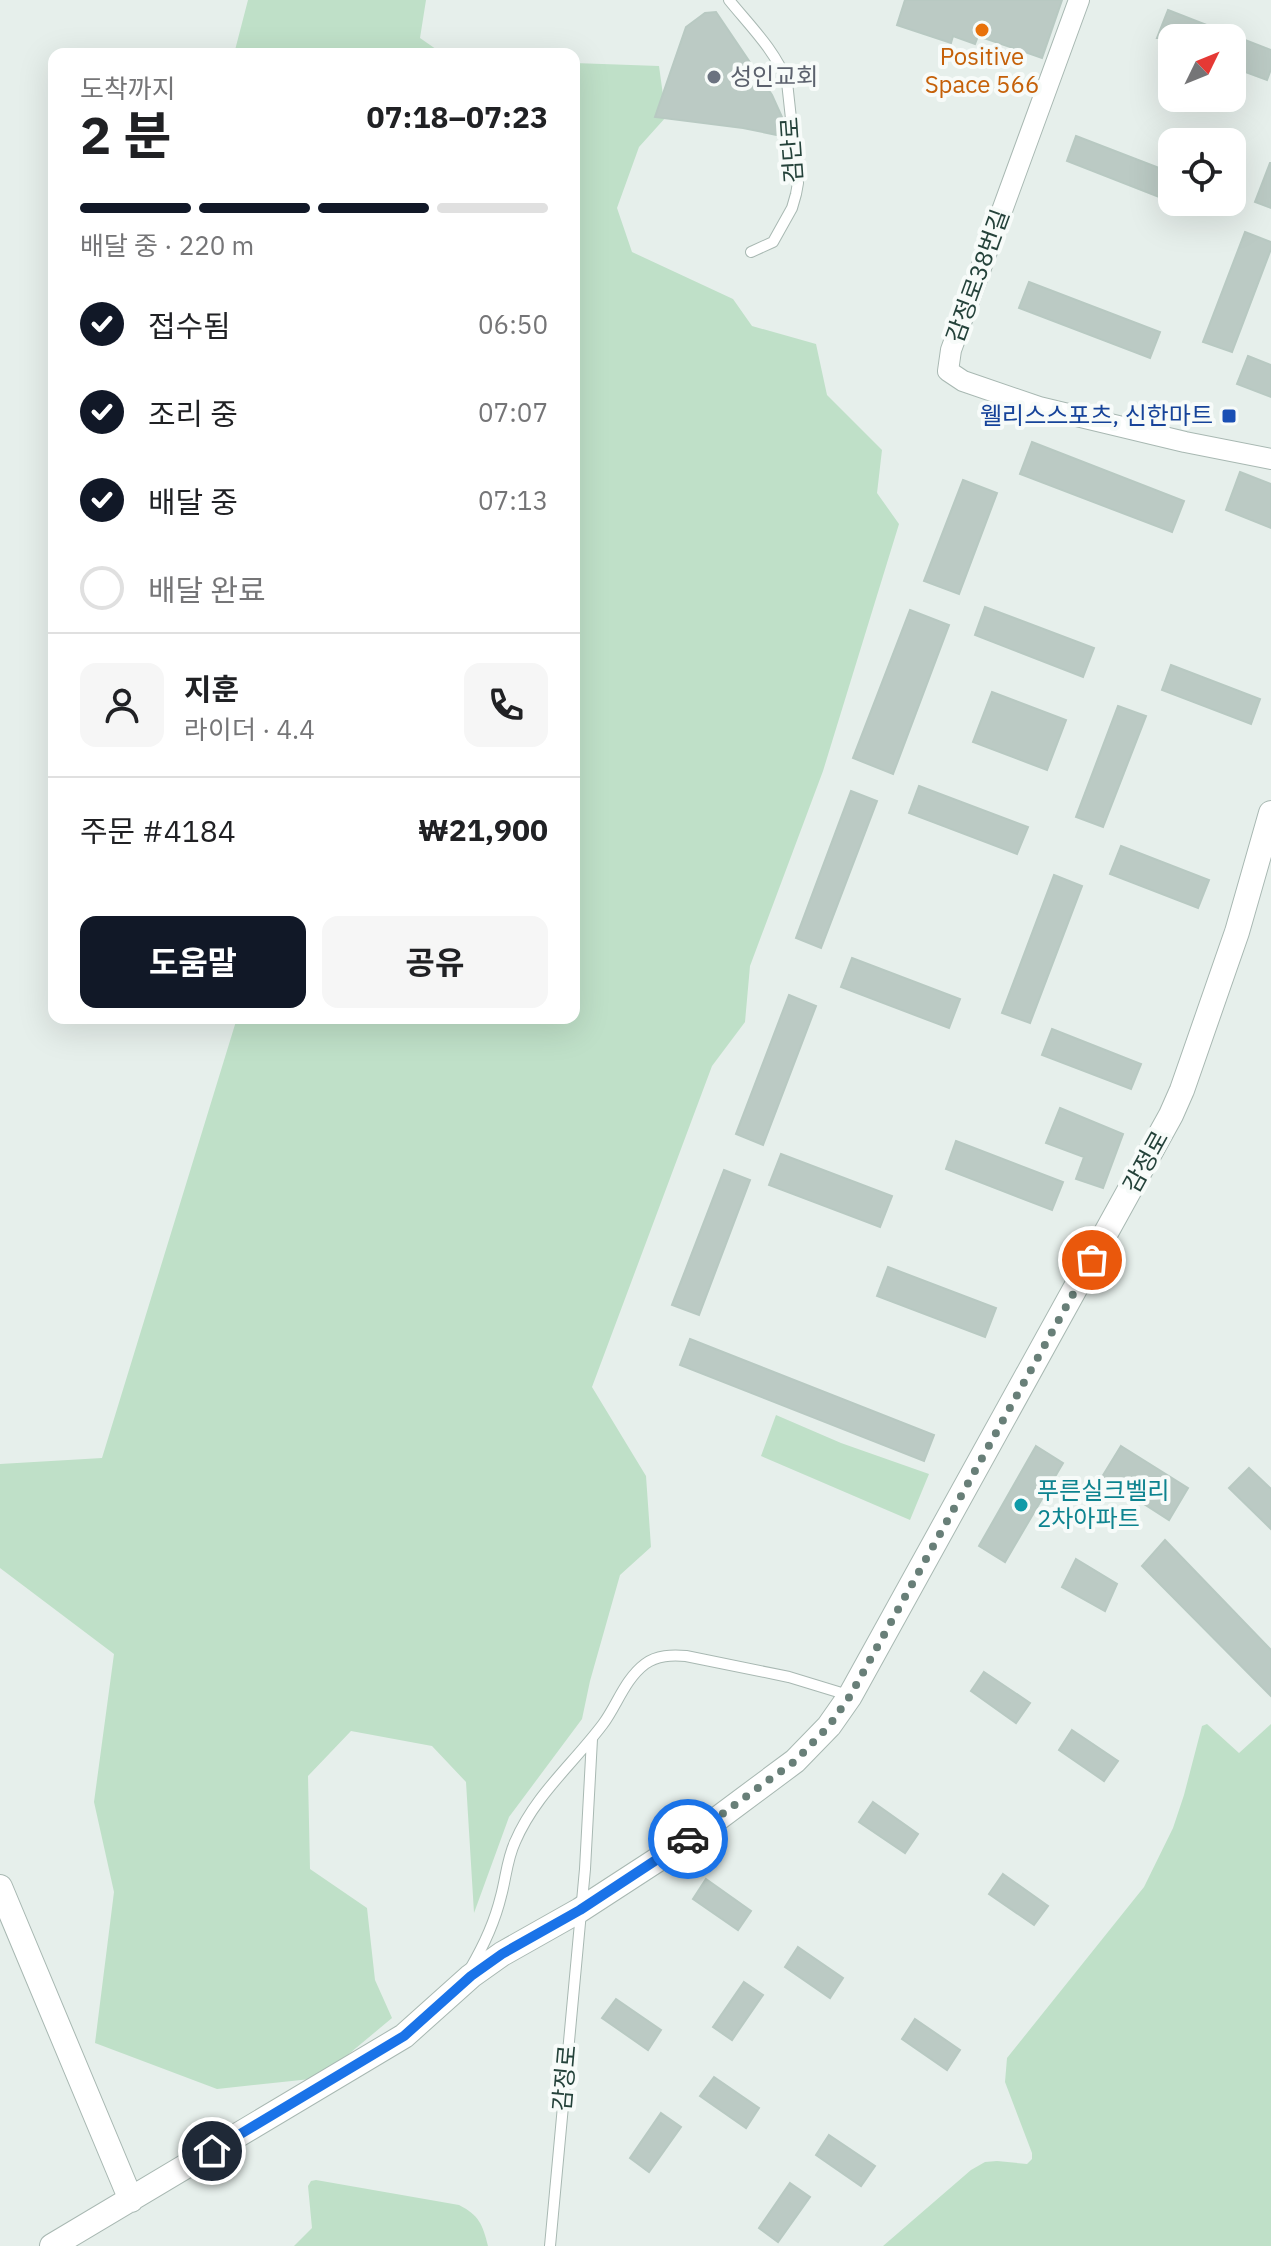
<!DOCTYPE html>
<html lang="ko">
<meta charset="utf-8">
<style>
:root{--surface:#fff;--page:#f6f6f6;--text:#202124;--muted:#757577;--line:#e0e0e0;--accent:#111827}
body{margin:0;font-family:"IBM Plex Sans","Noto Sans KR",sans-serif;background:var(--page);color:var(--text);height:100vh;display:flex;flex-direction:column;font-size:30px;white-space:nowrap}
*{box-sizing:border-box;margin:0}
p{font-size:26px;color:var(--muted)}
.icon{flex:none;width:44px;height:44px;fill:none;stroke:currentColor;stroke-width:2;stroke-linecap:round;stroke-linejoin:round}
.map{position:relative;flex:1;overflow:hidden}
.details{position:absolute;left:48px;top:48px;width:532px;height:976px;display:flex;flex-direction:column;background:var(--surface);border-radius:16px;box-shadow:0 8px 32px #0002}
.details>*{flex:none}
.needle{width:52px;rotate:47deg}
.buttons{position:absolute;left:1158px;top:24px;display:grid;gap:16px}
.buttons a{display:grid;place-items:center;width:88px;height:88px;border-radius:16px;background:var(--surface);box-shadow:0 8px 32px #0002;font-size:40px}
.pin{position:absolute;display:grid;place-items:center;width:68px;height:68px;color:#fff;margin:-34px;border:4px solid #fff;border-radius:50%;box-shadow:0 2px 8px #0007}
.courier{position:absolute;display:grid;place-items:center;width:80px;height:80px;margin:-40px;border:6px solid #1a73e8;border-radius:50%;background:#fff;color:#222;box-shadow:0 2px 10px #0007}
.overview em{font-style:normal;font-weight:700}
.overview div{display:flex;flex-direction:column-reverse}
.overview{display:flex;align-items:center;justify-content:space-between;height:136px;padding:0 32px}
h1{font-size:52px;font-weight:700;line-height:60px}
.bar{display:grid;grid-template-columns:repeat(4,1fr);gap:12px 8px;align-content:center;height:96px;padding:0 32px}
.bar i{height:10px;border-radius:6px;background:var(--line)}
.bar .active{background:var(--accent)}
.bar p{grid-column:span 4}
.line{display:flex;align-items:center;gap:20px;padding:0 32px;border-top:2px solid var(--line)}
.line div{flex:1}
.round{display:grid;place-items:center;flex:none;width:84px;height:84px;border-radius:16px;background:var(--page)}
ol{padding:0 32px;list-style:none}
li{display:flex;align-items:center;gap:24px;height:88px}
li p{margin-inline-start:auto}
li .icon{padding:8px;border-radius:50%;background:var(--accent);color:#fff;stroke-width:4}
li:last-child{color:var(--muted)}
li i{width:44px;height:44px;border:4px solid var(--line);border-radius:50%}
.cta{display:flex;gap:16px;margin-top:auto;padding:16px 32px}
.cta a{flex:1;height:92px;border-radius:16px;background:var(--accent);color:#fff;font-size:32px;font-weight:700;line-height:92px;text-align:center}
.cta a+a{background:var(--page);color:var(--text)}
.map>svg:first-child{display:block}
.green{fill:#bfe0c8}
.building{fill:#bbcac4;stroke:#b8c9c2;stroke-width:2}
.lines{fill:none;stroke-linecap:round;stroke-linejoin:round}
.service-casing{stroke:#a8b8b2;stroke-width:12}
.minor-casing{stroke:#a8b8b2;stroke-width:22}
.tertiary-casing{stroke:#a8b8b2;stroke-width:26}
.service{stroke:#fff;stroke-width:10}
.minor{stroke:#fff;stroke-width:20}
.tertiary{stroke:#fff;stroke-width:24}
.done{stroke:#687f78;stroke-width:8;stroke-dasharray:0 14.4}
.route{stroke:#1a73e8;stroke-width:10}
.food-dot{fill:#e8710a;stroke:#f7fbf9;stroke-width:3}
.worship-dot{fill:#6b7280;stroke:#f7fbf9;stroke-width:3}
.transit-dot{fill:#1a4fb4;stroke:#f7fbf9;stroke-width:3}
.culture-dot{fill:#0f9aa8;stroke:#f7fbf9;stroke-width:3}
.labels{text-anchor:middle;stroke-width:8;stroke-linejoin:round;paint-order:stroke}
.food-label{font-size:24px;fill:#c56008;stroke:#f7fbf9}
.worship-label{font-size:24px;fill:#5b616d;stroke:#f7fbf9;text-anchor:start}
.street-label{font-size:24px;fill:#24423a;stroke:#f7fbf9}
.transit-label{font-size:24px;fill:#164399;stroke:#f7fbf9;text-anchor:end}
.culture-label{font-size:24px;fill:#0d838f;stroke:#f7fbf9;text-anchor:start}
</style>
<div class="map">
<svg width="1271" height="2246" viewBox="0 0 1271 2246">
<rect width="100%" height="100%" fill="#e6efeb"/>
<path class="green" d="M248,0H426L420,38L443,54H234Z
M574,63L659,66L666,117L639,147L617,208L632,252L733,299L752,326L816,344L827,395L882,450L877,493L899,524L823,771L750,966L745,1022L712,1066L592,1387L646,1476L651,1547L620,1575L590,1681L582,1719L509,1817L474,1913L466,1782L432,1746L351,1731L308,1776L310,1869L367,1908L375,1980L392,2018L320,2078L217,2089L95,2043L114,1892L94,1802L114,1654L0,1568V1464L102,1458L237,1018H574Z
M776,1415L841,1443L929,1474L910,1520L761,1456Z
M1207,1724L1239,1753L1271,1724V2246H883L971,2170L985,2162L997,2161L1027,2164L1032,2159V2153L1005,2082L1007,2058L1144,1887L1173,1828L1184,1795L1202,1726Z
M316,2180L459,2205C479,2215 483,2225 488,2246H294L312,2228L308,2186L311,2181Z"/>
<path class="building" d="M905,0H1062L1042,58L978,36L975,44L953,36L951,43L897,25Z
M1168,10L1271,50V69L1267,80L1232,67V38H1157Z
M716,12L772,95L782,117L777,135L743,128L655,117L686,27L705,13Z
M1076,136L1172,173V202L1067,161Z
M1270,163H1271V208L1255,202Z
M1245,232L1271,242V249L1232,352L1203,342Z
M1029,282L1160,332L1150,358L1019,308Z
M1248,356L1271,365V397L1237,384Z
M1032,442L1184,501L1172,532L1020,474Z
M1240,472L1271,484V528L1226,510Z
M963,480L997,493L959,594L924,581Z
M985,607L1094,648L1083,677L975,635Z
M910,610L949,625L893,774L853,758Z
M1171,665L1260,699L1251,724L1162,690Z
M992,692L1066,720L1047,770L973,742Z
M1118,706L1146,716L1103,827L1076,817Z
M919,786L1028,827L1017,854L909,813Z
M851,791L877,801L821,948L796,938Z
M1121,846L1209,880L1198,908L1110,874Z
M1054,875L1082,886L1030,1023L1002,1013Z
M852,958L960,999L949,1028L841,987Z
M789,995L816,1006L763,1145L736,1134Z
M1052,1029L1141,1064L1131,1089L1042,1055Z
M1060,1108L1123,1134L1103,1188L1076,1179L1084,1157L1046,1143Z
M956,1141L1063,1182L1052,1210L946,1169Z
M781,1154L892,1196L880,1227L769,1185Z
M724,1170L750,1180L699,1315L672,1305Z
M888,1267L996,1308L985,1337L877,1296Z
M690,1339L934,1435L924,1461L680,1365Z
M1036,1446L1063,1463L1005,1562L979,1546Z
M1121,1446L1188,1488L1169,1520L1102,1477Z
M1249,1468L1271,1489V1529L1229,1488Z
M1165,1540L1271,1650V1696L1142,1566Z
M1076,1559L1117,1584L1105,1611L1062,1587Z
M984,1672L1030,1703L1016,1723L971,1691Z
M1072,1730L1118,1761L1104,1781L1059,1750Z
M873,1802L918,1834L905,1853L859,1822Z
M1003,1874L1048,1906L1034,1925L989,1894Z
M706,1879L751,1911L738,1930L693,1899Z
M798,1947L843,1978L830,1998L785,1967Z
M744,1982L763,1995L732,2040L713,2027Z
M616,1999L661,2030L648,2050L602,2018Z
M915,2019L960,2050L947,2070L902,2039Z
M714,2077L759,2108L746,2128L700,2096Z
M661,2113L681,2127L649,2172L630,2158Z
M829,2135L875,2166L861,2186L816,2155Z
M790,2183L810,2197L778,2242L759,2228Z"/>
<g class="lines">
<defs>
<path id="service" d="M729,0C750,26 775,50 787,82L798,183L796,194L792,208L773,242L751,252
M470,1969C483,1947 495,1921 501,1896C506,1878 507,1859 515,1842C535,1795 573,1764 603,1724C617,1705 625,1679 645,1664C657,1655 672,1655 686,1656L789,1677L848,1695
M550,2246L585,1869L592,1739"/>
<path id="minor" d="M1079,0L951,350L948,371L963,381L1039,407L1185,442L1271,459"/>
<path id="tertiary" d="M0,1887L131,2200
M52,2246L404,2036L471,1976L502,1954L580,1910L697,1834L795,1761L829,1726L850,1696L1171,1115L1182,1090L1237,932L1271,813"/>
</defs>
<use href="#service" class="service-casing"/>
<use href="#minor" class="minor-casing"/>
<use href="#tertiary" class="tertiary-casing"/>
<use href="#service" class="service"/>
<use href="#minor" class="minor"/>
<use href="#tertiary" class="tertiary"/>
</g>
<g class="lines">
<path class="done" d="M688,1839L795,1761L829,1726L850,1696L1092,1260"/>
<path class="route" d="M212,2151L404,2036L471,1976L502,1954L580,1910L688,1839"/>
</g>
<circle class="food-dot" cx="982" cy="30" r="8"/>
<circle class="worship-dot" cx="714" cy="77" r="8"/>
<rect class="transit-dot" x="1221" y="408" width="16" height="16" rx="4"/>
<circle class="culture-dot" cx="1021" cy="1505" r="8"/>
<g class="labels">
<g class="food-label">
<text x="982" y="65">Positive<tspan x="982" dy="28">Space 566</tspan></text>
</g>
<g class="worship-label">
<text x="730" y="85">성인교회</text>
</g>
<g class="street-label">
<text transform="translate(792 150) rotate(-94)" y="8">검단로</text>
<text transform="translate(978 276) rotate(-70)" y="8">감정로38번길</text>
<text transform="translate(1146 1162) rotate(-61)" y="8">감정로</text>
<text transform="translate(565 2078) rotate(-85)" y="8">감정로</text>
</g>
<g class="transit-label">
<text x="1213" y="424">웰리스스포츠, 신한마트</text>
</g>
<g class="culture-label">
<text x="1037" y="1499">푸른실크벨리<tspan x="1037" dy="28">2차아파트</tspan></text>
</g>
</g>
</svg>
<div class="buttons">
<a><svg class="needle" viewBox="-14 -14 28 28"><path d="M0-13l5 13h-10z" fill="#e53935"/><path d="M0 13l5-13h-10z" fill="#757577"/></svg></a>
<a><svg class="icon" aria-label="locate" viewBox="0 0 24 24"><circle cx="12" cy="12" r="6"/><path d="M12 2v4M12 18v4M2 12h4M18 12h4"/></svg></a>
</div>
<div class="pin" style="left:1092px;top:1260px;background:#ea580c"><svg class="icon" aria-label="bag" viewBox="0 0 24 24"><path d="M5 8h14l-1 12H6zM9 8a3 3 0 0 1 6 0"/></svg></div>
<div class="pin" style="left:212px;top:2151px;background:#1f2937"><svg class="icon" aria-label="home" viewBox="0 0 24 24"><path d="M3 11l9-7 9 7M6 9v11h12V9"/></svg></div>
<div class="courier" style="left:688px;top:1839px"><svg class="icon" aria-label="car" viewBox="0 0 24 24"><path d="M5 17H2v-5l4-1 3-4h7l3 4 3 1v5h-3M9 17h6M6 11h13"/><circle cx="7" cy="17" r="2"/><circle cx="17" cy="17" r="2"/></svg></div>
<section class="details">
<div class="overview"><div><h1>2 분</h1><p>도착까지</p></div><em>07:18–07:23</em></div>
<div class="bar"><i class="active"></i><i class="active"></i><i class="active"></i><i></i><p>배달 중 · 220 m</p></div>
<ol>
<li><svg class="icon" aria-label="check" viewBox="0 0 24 24"><path d="M5 12l5 5 9-10"/></svg>접수됨<p>06:50</p></li>
<li><svg class="icon" aria-label="check" viewBox="0 0 24 24"><path d="M5 12l5 5 9-10"/></svg>조리 중<p>07:07</p></li>
<li><svg class="icon" aria-label="check" viewBox="0 0 24 24"><path d="M5 12l5 5 9-10"/></svg>배달 중<p>07:13</p></li>
<li><i></i>배달 완료</li>
</ol>
<div class="line" style="height:144px"><a class="round"><svg class="icon" aria-label="person" viewBox="0 0 24 24"><circle cx="12" cy="8" r="4"/><path d="M4 21q1-7 8-7t8 7"/></svg></a><div><b>지훈</b><p>라이더 · 4.4</p></div><a class="round"><svg class="icon" aria-label="phone" viewBox="0 0 24 24"><path d="M5 4h4l2 5-3 2q2 4 5 5l2-3 5 2v4C11 20 4 13 5 4z"/></svg></a></div>
<div class="line" style="height:104px"><div>주문 #4184</div><b>₩21,900</b></div>
<div class="cta"><a>도움말</a><a>공유</a></div>
</section>
</div>
